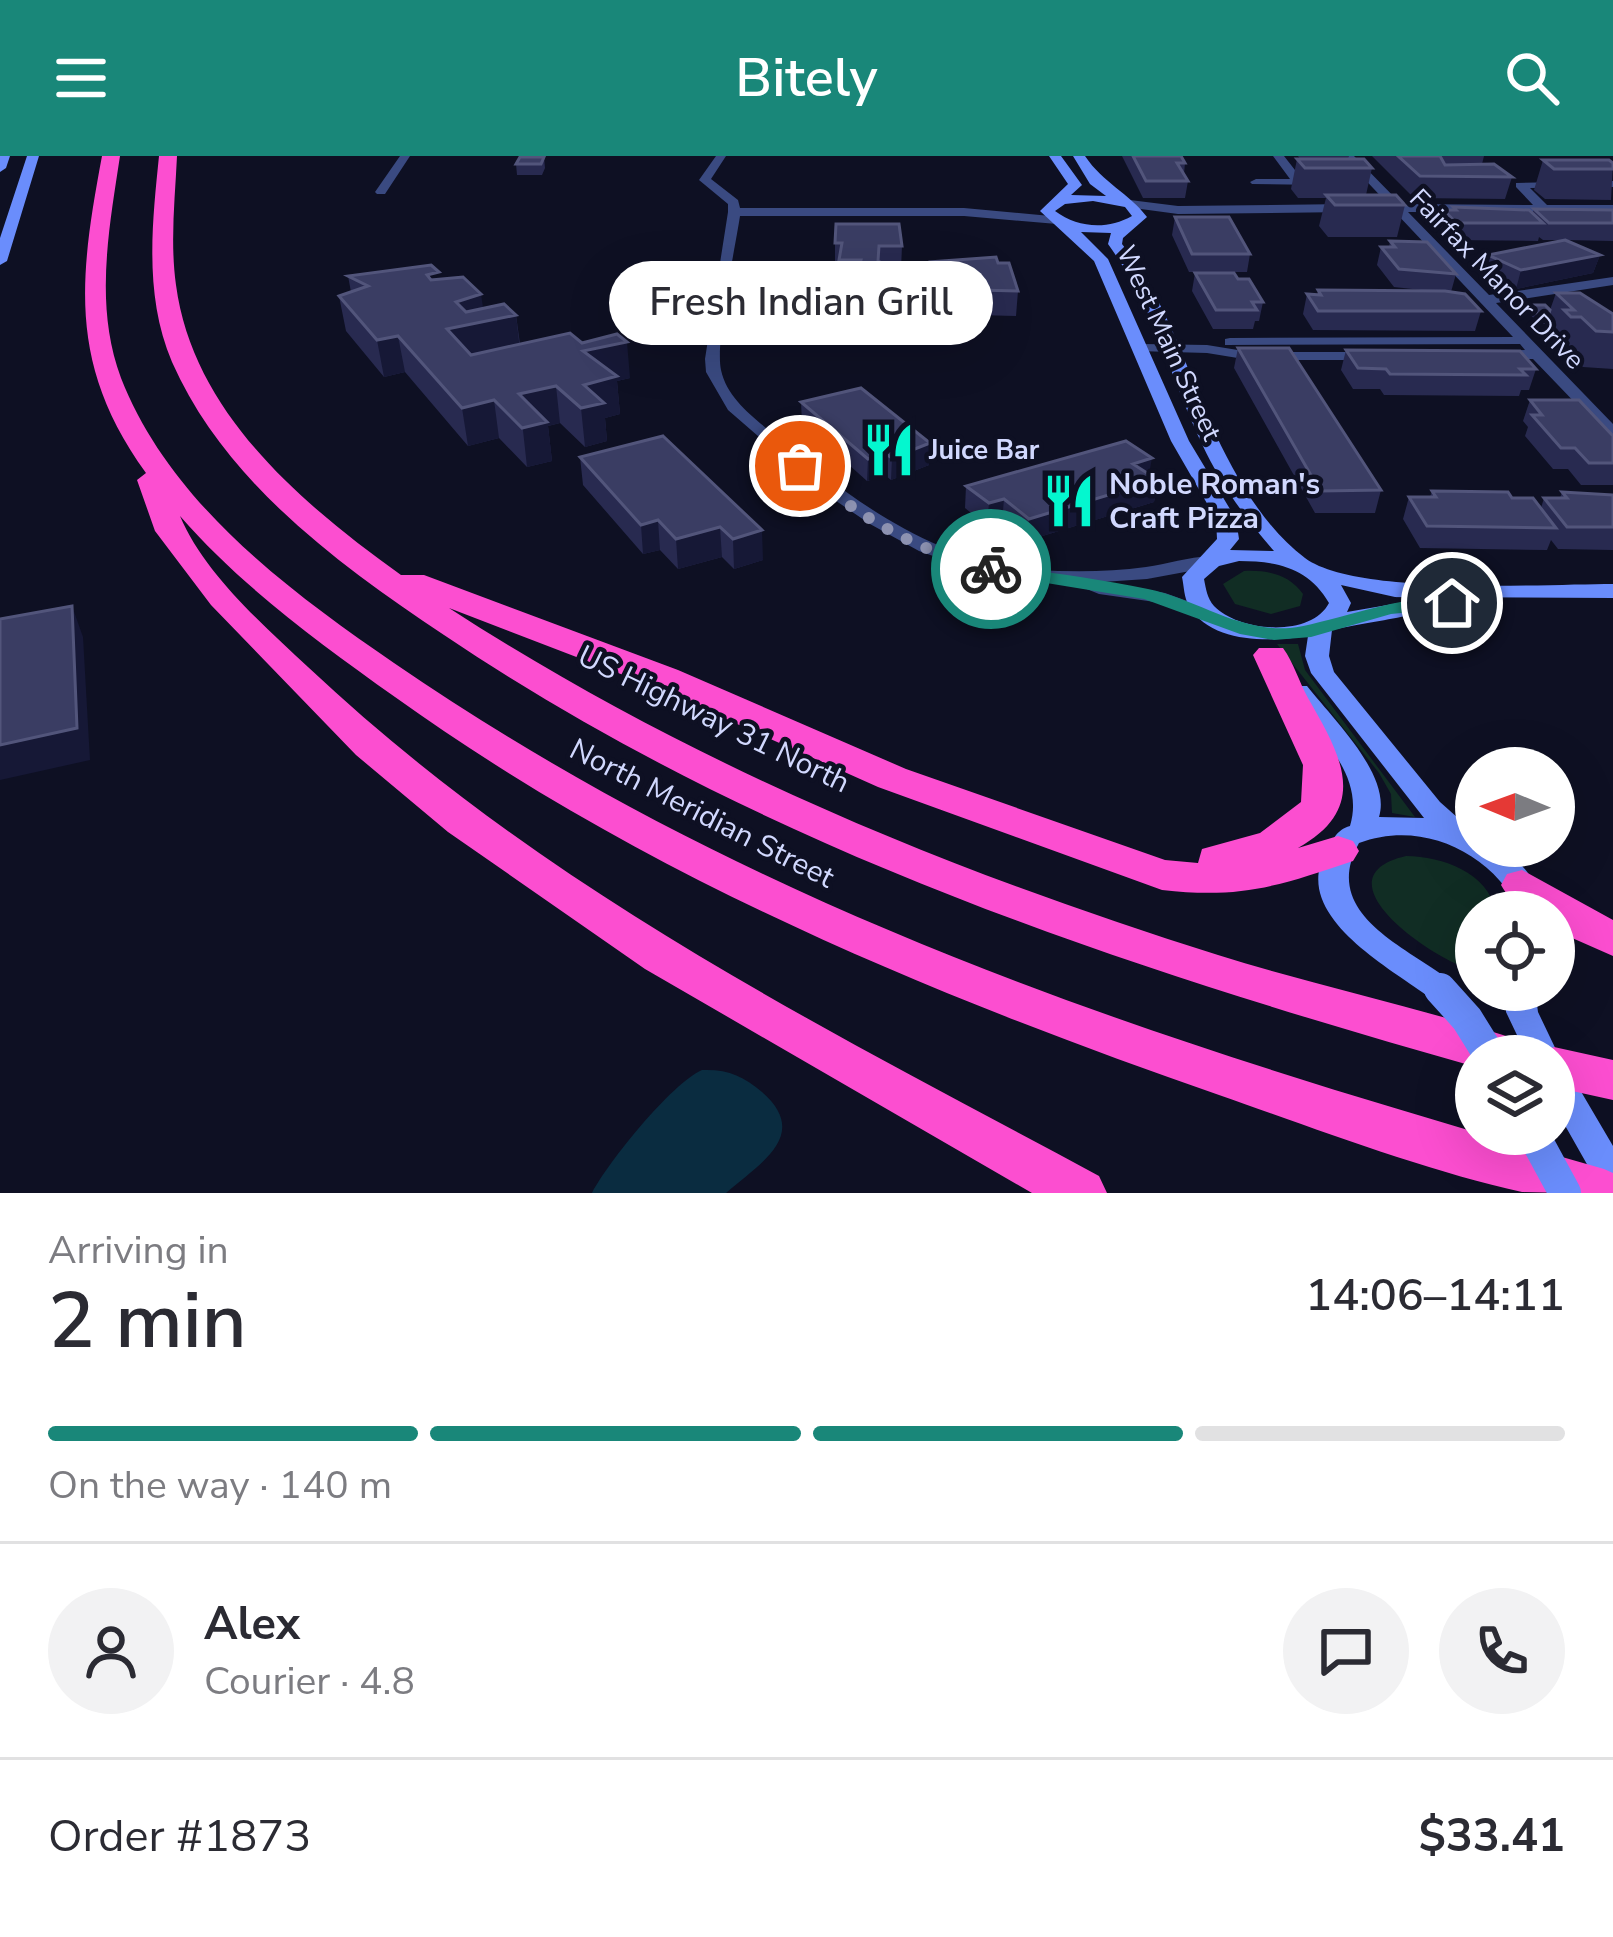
<!DOCTYPE html>
<meta charset="utf-8">
<style>
:root{--surface:#fff;--page:#f2f2f3;--text:#2b2b33;--muted:#7c7c81;--line:#e1e1e2;--accent:#198779}
body{margin:0;font-family:"Nunito Sans",sans-serif;background:var(--page);color:var(--text);height:100vh;display:flex;flex-direction:column;font-size:45px;white-space:nowrap}
*{box-sizing:border-box;margin:0}
p{font-size:39px;color:var(--muted)}
.icon{flex:none;width:66px;height:66px;fill:none;stroke:currentColor;stroke-width:2;stroke-linecap:round;stroke-linejoin:round}
.map{position:relative;height:1037px;overflow:hidden}
.side{display:flex;flex-direction:column;background:var(--surface);flex:1}
.side>*{flex:none}
.needle{width:78px;rotate:271deg}
.controls{position:absolute;left:1455px;top:591px;display:grid;gap:24px}
.controls a{display:grid;place-items:center;width:120px;height:120px;border-radius:50%;background:var(--surface);box-shadow:0 12px 48px #0002;font-size:60px}
.pin{position:absolute;display:grid;place-items:center;width:102px;height:102px;color:#fff;margin:-51px;border:6px solid #fff;border-radius:50%;box-shadow:0 3px 12px #0007}
.courier{position:absolute;display:grid;place-items:center;width:120px;height:120px;margin:-60px;border:9px solid #198779;border-radius:50%;background:#fff;color:#222;box-shadow:0 3px 15px #0007}
.bubble{position:absolute;height:84px;border-radius:42px;background:var(--surface);box-shadow:0 12px 48px #0002;font-size:39px;font-weight:600;line-height:84px;text-align:center}
.summary em{font-style:normal;font-weight:600}
.summary div{display:flex;flex-direction:column-reverse}
.summary{display:flex;align-items:center;justify-content:space-between;height:204px;padding:0 48px}
h1{font-size:78px;font-weight:600;line-height:90px}
.bar{display:grid;grid-template-columns:repeat(4,1fr);gap:18px 12px;align-content:center;height:144px;padding:0 48px}
.bar i{height:15px;border-radius:9px;background:var(--line)}
.bar .selected{background:var(--accent)}
.bar p{grid-column:span 4}
.line{display:flex;align-items:center;gap:30px;padding:0 48px;border-top:3px solid var(--line)}
.line div{flex:1}
.round{display:grid;place-items:center;flex:none;width:126px;height:126px;border-radius:63px;background:var(--page)}
header{display:flex;justify-content:space-between;align-items:center;height:156px;padding:0 48px;background:var(--accent);color:#fff;font-size:54px;font-weight:600}
.map>svg:first-child{display:block}
.green{fill:#112d24}
.water{fill:#0a2c40}
.lines{fill:none;stroke-linecap:round;stroke-linejoin:round}
.street{fill:#3a4a81;fill-rule:evenodd}
.secondary{fill:#6a8dfc;fill-rule:evenodd}
.highway{fill:#fc4ed0;fill-rule:evenodd}
.secondary-bridge{stroke:#6a8dfc;stroke-width:32}
.wall{fill:#282a50}
.shaded-wall{fill:#161836}
.building{fill:#3a3d63;stroke:#52557b;stroke-width:3}
.route{fill:#198779}
.done{stroke:#8d92b1;stroke-width:12;stroke-dasharray:0 21.6}
.labels{text-anchor:middle;stroke-width:9;stroke-linejoin:round;paint-order:stroke}
.far-street-label{font-size:27px;fill:#d1d8fe;stroke:#0e1023}
.far-poi-label{font-size:27px;font-weight:bold;fill:#d1d8fe;stroke:#0e1023;text-anchor:start}
.poi-label{font-size:30px;font-weight:bold;fill:#d1d8fe;stroke:#0e1023;text-anchor:start}
.street-label{font-size:30px;fill:#d1d8fe;stroke:#0e1023}
</style>
<header><svg class="icon" aria-label="menu" viewBox="0 0 24 24"><path d="M4 6h16M4 12h16M4 18h16"/></svg>Bitely<svg class="icon" aria-label="search" viewBox="0 0 24 24"><circle cx="10" cy="10" r="6"/><path d="M15 15l6 6"/></svg></header>
<div class="map">
<svg width="1613" height="1037" viewBox="0 0 1613 1037">
<rect width="100%" height="100%" fill="#0e1023"/>
<path class="green" d="M1244,415C1267,414 1289,418 1303,438L1300,450L1271,458L1235,448L1223,428Z
M1277,488H1298L1305,514L1415,661L1392,657L1391,638L1379,617Z
M1406,700C1443,701 1488,716 1496,756H1476V814C1449,814 1308,723 1406,700Z"/>
<path class="water" d="M702,914C728,913 743,920 762,936C811,979 760,1007 726,1037H592C609,1005 671,928 702,914Z"/>
<g class="lines">
<path class="street" d="M400,0H410L385,38H377L375,36Z
M716,0H726L711,23L738,44L740,52H964L1061,61V67L1057,68L964,60H740C735,93 715,186 721,214C727,242 752,260 772,277C847,341 934,407 1037,414C1073,416 1110,416 1146,411C1170,408 1195,398 1219,401L1221,405L1219,409L1212,411L1147,423L1102,426L1165,437L1223,458L1226,462L1223,466H1209L1155,446L1099,438L1072,427L1030,425L970,413L919,395L870,368L820,334L728,254L706,216L705,203L728,56V48L699,24Z
M1273,0H1284L1302,23H1322L1328,26L1322,29L1252,28L1250,26L1256,23H1290Z
M1343,0H1354L1401,48L1533,49L1516,31V27L1613,25V31L1530,32L1547,49H1613V57L1408,56L1489,139L1613,121V129L1496,147L1613,268V282L1607,280L1533,203H1494L1487,199L1494,195L1525,194L1520,188L1225,189V183L1230,182L1513,181L1395,56L1376,55V49L1388,48Z
M1130,44L1178,50L1348,48L1354,52L1348,56L1178,58L1126,51V45Z
M1142,188L1207,189L1250,196H1373L1380,200L1373,204H1250L1207,197L1137,195L1135,192Z"/>
<path class="secondary" d="M0,0H10L6,12L0,16Z
M27,0H39L7,105L0,109V82Z
M1049,0H1061L1082,29L1071,39L1106,40L1090,28L1073,0H1085C1103,27 1129,37 1147,61L1123,82L1122,88C1165,142 1184,206 1211,268C1232,315 1263,371 1305,402C1356,440 1545,428 1613,428V442L1395,441L1341,429L1351,447L1347,456L1434,441L1445,448C1433,458 1356,468 1332,474L1329,500L1334,516L1440,646L1476,678V690C1518,690 1533,722 1551,756H1521C1492,697 1423,663 1359,687C1320,757 1403,789 1451,825L1455,833L1451,841L1440,845L1429,841C1389,811 1290,759 1326,696C1333,684 1336,674 1350,670C1366,617 1315,576 1286,535L1289,530H1307C1332,562 1392,619 1379,661L1424,662L1311,517L1305,500L1308,480C1271,486 1211,488 1189,450C1184,442 1184,430 1182,421L1217,383L1216,363L1171,285L1094,105L1040,55L1068,28ZM1093,45L1125,51L1132,60C1107,74 1078,72 1055,55L1065,48ZM1081,76L1111,77L1108,88C1153,150 1170,220 1202,288C1220,327 1245,362 1274,395L1230,394L1239,383L1236,363L1189,285L1108,103ZM1239,405C1277,405 1309,412 1329,447C1311,482 1239,476 1214,450C1207,442 1206,433 1204,423L1219,410Z
M1505,834H1535L1538,856L1559,900L1556,907L1566,910L1613,990V1037L1601,1033L1554,950V900H1527L1506,856Z"/>
<path class="highway" d="M102,0H120C109,73 94,150 121,222C170,347 288,434 394,507C770,765 1172,890 1604,1013L1613,1017V1037C1584,1037 1550,1037 1522,1036C1426,1015 1313,972 1219,939C929,838 646,721 395,541C318,486 242,431 180,360C204,417 263,469 308,511C546,735 815,867 1099,1020L1107,1037H1032L645,813L448,676L356,599L211,449L155,375L137,324L146,317C68,209 79,123 102,0Z
M159,0H177C175,43 170,86 176,129C193,257 302,348 401,419H424L678,514L906,613L1165,704L1198,707L1202,693L1260,677L1301,646L1303,609L1253,499L1259,492H1283C1294,507 1299,526 1308,542C1340,598 1372,651 1298,692L1338,680L1353,685L1359,695L1353,705C1279,730 1241,743 1162,734L878,631L652,530L449,452C688,607 947,714 1218,799C1319,831 1424,852 1524,886L1531,900H1476V911C1115,809 757,690 444,479C338,408 225,326 172,206C144,140 152,69 159,0Z
M1522,714L1613,764V800L1554,774V756C1530,756 1513,751 1501,729L1507,718Z
M1554,891L1613,904V944L1554,931V900H1535Z"/>
<path class="secondary-bridge" d="M1440,833L1467,863L1490,900
M1533,978L1565,1037"/>
</g>
<path class="wall" d="M1122,0H1181L1185,7L1184,18L1188,25L1185,42H1143Z
M1298,0H1349L1348,3L1372,12L1366,39L1405,49L1397,81H1328L1319,70L1326,42H1298L1291,33L1297,3H1300Z
M1372,0H1484L1482,8L1512,21L1505,43L1414,42Z
M544,1L545,12L542,19H517L516,8Z
M1543,4L1613,7L1611,44L1545,43L1534,34Z
M1453,51L1532,57L1534,53L1613,54V85L1565,84L1600,99L1593,117L1516,133L1483,117L1488,99L1565,84H1543L1539,81L1538,85L1451,84L1439,72L1444,54H1452Z
M1175,61L1250,98L1247,116H1189L1172,79Z
M1390,85L1456,118L1451,136L1481,155L1475,175L1313,174L1303,158L1307,138L1317,139L1318,134L1430,135L1394,131L1377,109L1381,91H1389Z
M835,87L902,90L901,113H897L899,115H930V106L998,107L1018,135L1016,160L976,159L975,151L900,148L848,173L826,177L782,160L781,135L836,114L837,110H835Z
M1195,117L1238,123L1263,146L1259,165H1255L1253,173H1213L1192,135Z
M348,120L440,123L483,152L516,159L520,188L582,187L630,222L617,225L620,258L605,262L607,285L585,291L560,267L548,270L552,305L527,311L499,282L468,290L405,216L384,221L346,175L339,140L351,136Z
M1556,137L1613,158V213L1583,211L1569,197H1559L1552,190L1554,182L1544,172L1546,168L1538,167L1527,155L1529,149L1550,154Z
M1238,192L1381,334L1375,357H1315L1234,212Z
M1346,194L1536,213L1529,234H1521L1519,240L1384,239L1380,233H1353L1341,214Z
M1530,244L1613,280V329H1581L1568,313H1553L1525,280L1528,271L1523,265Z
M801,246L929,309L891,324L886,320L867,325L802,267Z
M663,280L763,404L734,413L722,401L678,413L660,394L643,398L583,329L580,301Z
M1149,318L1158,324L1154,346L1026,385L1002,366L987,370L965,352L966,330Z
M1432,335L1512,342L1541,352L1544,342H1560L1562,336L1613,339V394L1558,393L1551,384L1547,394L1420,392L1403,363L1409,341H1430Z"/>
<path class="shaded-wall" d="M1600,99L1593,117L1516,133L1521,114Z
M901,123L900,148L848,173L826,177V151Z
M481,138L485,165L516,159L520,194L453,209L447,173L456,146Z
M398,180L405,216L384,221L377,184Z
M627,186L630,222L617,225L620,258L605,262L607,285L585,291L581,252L584,229L583,195Z
M556,230L560,267L548,270L552,305L527,311L519,238Z
M494,244L499,282L468,290L462,252Z
M930,287L929,309L891,324L892,302Z
M886,298V320L867,325L868,303Z
M1152,302L1148,324L1133,308Z
M1158,324L1154,346L1026,385L1029,363Z
M1004,343L1002,366L987,370L989,347Z
M658,364L660,394L643,398L641,369Z
M720,371L722,401L678,413L676,383Z
M762,374L763,404L734,413L733,383Z
M72,450L83,481L90,604L0,624V589Z"/>
<path class="building" d="M1133,0H1181L1185,7H1177L1188,25H1146Z
M1398,0H1440L1445,9L1494,8L1512,21L1420,20Z
M520,1H544L541,8H516Z
M1297,3H1364L1372,12H1305Z
M1543,4H1609L1613,7V13H1554Z
M1326,39H1396L1405,49H1335Z
M1453,51L1529,54L1543,67H1456L1444,54H1456Z
M1534,53L1613,54V67H1549Z
M1175,61H1229L1250,98H1192Z
M836,68H899L902,90H879L878,105L899,115H931L930,106L996,101L998,107H1009L1018,135L978,134L977,126L901,123L848,148L826,151L781,135L836,114L837,109L860,108L861,104H839L842,87H835Z
M1565,84L1600,99L1521,114L1488,99Z
M1390,85L1427,86L1456,118L1399,113L1381,91H1395Z
M431,109L439,116L427,119L431,124L463,121L481,138L456,146L466,156L504,148L516,159L447,173L471,199L570,177L582,187L617,178L627,186L583,195L617,220L584,229L604,247L581,252L556,230L519,238L547,266L522,272L494,244L462,252L398,180L377,184L339,140L368,130L348,120Z
M1195,117H1234L1238,123H1249L1263,146H1252L1257,154H1216Z
M1318,134L1445,135L1465,138L1481,155H1318L1307,138L1321,139Z
M1556,137H1580L1613,158V176L1596,175L1581,161H1571L1564,154H1574Z
M1529,149H1545L1550,154L1548,161H1540Z
M1238,192H1289L1381,334L1320,335Z
M1346,194L1520,195L1536,213H1520L1526,219L1390,218L1386,213L1358,212Z
M861,232L930,287L892,302L886,298L868,303L801,246Z
M1530,244H1579L1613,280V307H1589L1575,292H1561L1532,259H1542Z
M663,280L762,374L733,383L720,371L676,383L658,364L641,369L580,301Z
M1126,285L1152,302L1133,308L1158,324L1029,363L1004,343L989,347L966,330Z
M1432,335L1508,336L1512,342H1533L1556,372L1427,370L1409,341H1436Z
M1562,336L1613,339V371H1567L1544,342H1567Z
M72,450L77,572L0,589V463Z"/>
<path class="route" d="M991,408C1043,416 1096,422 1148,433C1196,443 1239,476 1290,472C1328,469 1432,427 1461,447L1452,452L1391,458L1311,481L1274,484L1240,478L1144,443L985,417L983,413Z"/>
<g class="lines">
<path class="done" d="M800,310C855,359 919,397 991,413"/>
</g>
<defs>
<symbol id="restaurant-bare" viewBox="-9 -9 18 18"><path d="M-5-6h1v4h1v-4h1v4h1v-4h1v5L-1.5 .5V6h-2V.5L-5-1ZM5-6V6H3V1.5H1.5Q1.5-4 5-6Z" fill="#04f7cf" stroke="#0e1023" stroke-width="2.5" paint-order="stroke"/></symbol>
</defs>
<g fill-rule="evenodd">
<use href="#restaurant-bare" x="851" y="256" width="76" height="76"/>
<use href="#restaurant-bare" x="1031" y="307" width="76" height="76"/>
</g>
<g class="labels">
<g class="far-street-label">
<text transform="translate(1497 123) rotate(46)" y="9">Fairfax Manor Drive</text>
<text transform="translate(1169 187) rotate(65)" y="9">West Main Street</text>
</g>
<g class="far-poi-label">
<text x="929" y="303">Juice Bar</text>
</g>
<g class="poi-label">
<text x="1109" y="338">Noble Roman's<tspan x="1109" dy="34">Craft Pizza</tspan></text>
</g>
<g class="street-label">
<text transform="translate(714 563) rotate(26)" y="10">US Highway 31 North</text>
<text transform="translate(702 657) rotate(27)" y="10">North Meridian Street</text>
</g>
</g>
</svg>
<div class="controls">
<a><svg class="needle" viewBox="-14 -14 28 28"><path d="M0-13l5 13h-10z" fill="#e53935"/><path d="M0 13l5-13h-10z" fill="#7c7c81"/></svg></a>
<a><svg class="icon" aria-label="locate" viewBox="0 0 24 24"><circle cx="12" cy="12" r="6"/><path d="M12 2v4M12 18v4M2 12h4M18 12h4"/></svg></a>
<a><svg class="icon" aria-label="layers" viewBox="0 0 24 24"><path d="M12 4l9 5-9 5-9-5zM3 14l9 5 9-5"/></svg></a>
</div>
<div class="pin" style="left:800px;top:310px;background:#ea580c"><svg class="icon" aria-label="bag" viewBox="0 0 24 24"><path d="M5 8h14l-1 12H6zM9 8a3 3 0 0 1 6 0"/></svg></div>
<div class="pin" style="left:1452px;top:447px;background:#1f2937"><svg class="icon" aria-label="home" viewBox="0 0 24 24"><path d="M3 11l9-7 9 7M6 9v11h12V9"/></svg></div>
<div class="courier" style="left:991px;top:413px"><svg class="icon" aria-label="bike" viewBox="0 0 24 24"><circle cx="6" cy="16" r="4"/><circle cx="18" cy="16" r="4"/><path d="M6 16l4-8h5l3 8M10 8l3 8H6M13 5h3"/></svg></div>
<div class="bubble" style="left:609px;top:105px;width:384px">Fresh Indian Grill</div>
</div>
<section class="side">
<div class="summary"><div><h1>2 min</h1><p>Arriving in</p></div><em>14:06–14:11</em></div>
<div class="bar"><i class="selected"></i><i class="selected"></i><i class="selected"></i><i></i><p>On the way · 140 m</p></div>
<div class="line" style="height:216px"><a class="round"><svg class="icon" aria-label="person" viewBox="0 0 24 24"><circle cx="12" cy="8" r="4"/><path d="M4 21q1-7 8-7t8 7"/></svg></a><div><b>Alex</b><p>Courier · 4.8</p></div><a class="round"><svg class="icon" aria-label="chat" viewBox="0 0 24 24"><path d="M4 5h16v11H9l-5 4z"/></svg></a><a class="round"><svg class="icon" aria-label="phone" viewBox="0 0 24 24"><path d="M5 4h4l2 5-3 2q2 4 5 5l2-3 5 2v4C11 20 4 13 5 4z"/></svg></a></div>
<div class="line" style="height:156px"><div>Order #1873</div><b>$33.41</b></div>
</section>
